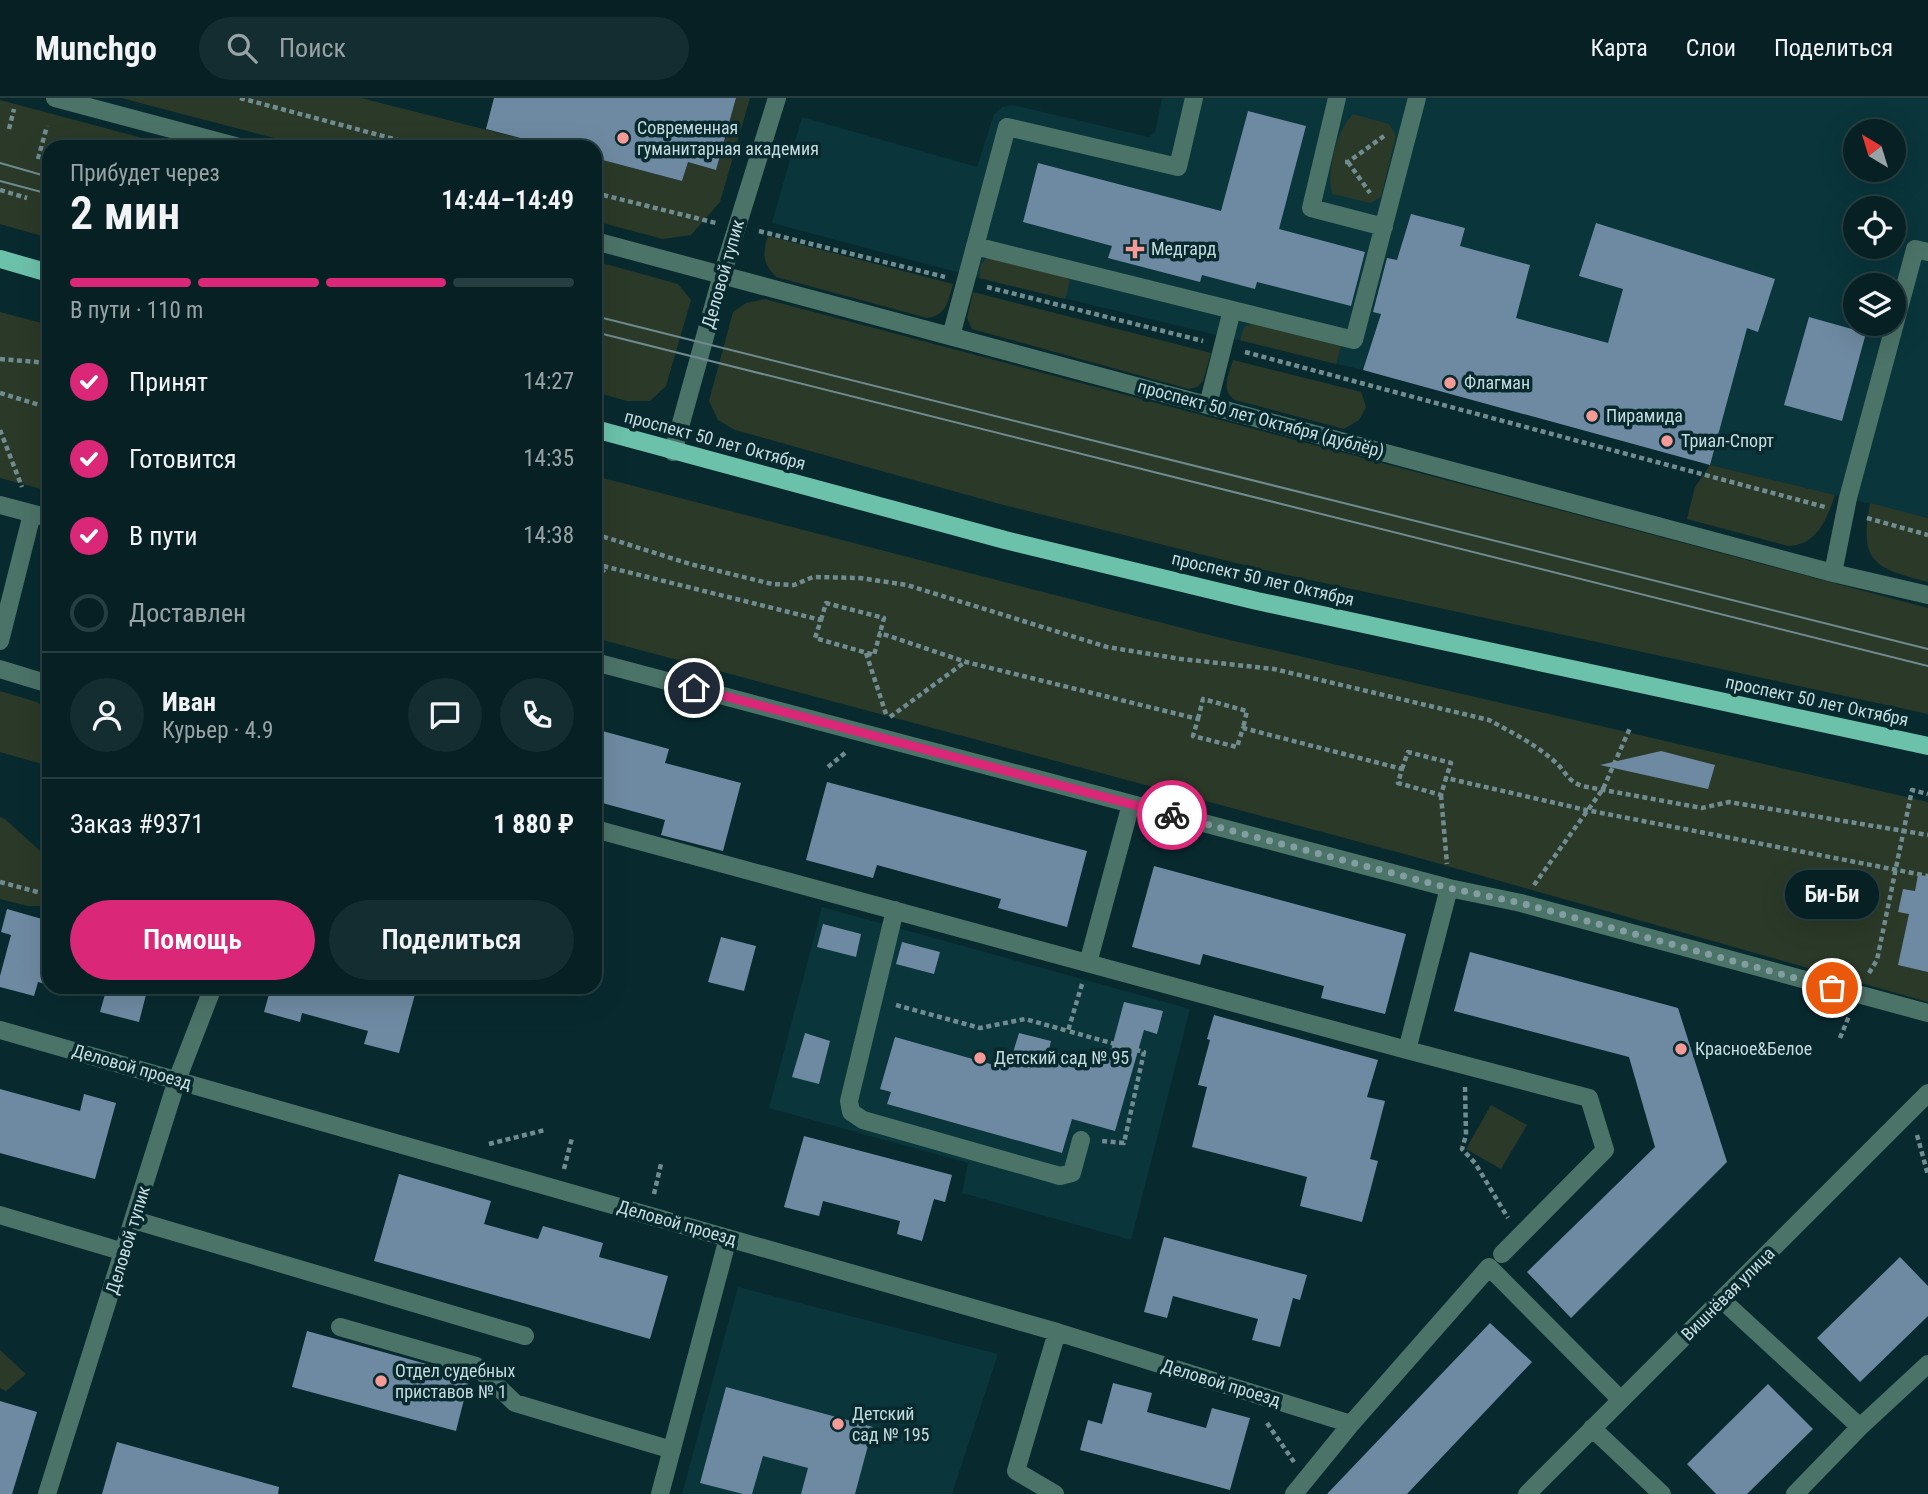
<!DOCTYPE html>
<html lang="ru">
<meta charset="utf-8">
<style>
:root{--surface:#062023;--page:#142d30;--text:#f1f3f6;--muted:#98a3a6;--line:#273e41;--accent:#db2777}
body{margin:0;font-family:"Roboto Condensed",sans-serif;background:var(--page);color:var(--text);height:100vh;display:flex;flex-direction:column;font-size:26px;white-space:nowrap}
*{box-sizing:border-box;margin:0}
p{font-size:23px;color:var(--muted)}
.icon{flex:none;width:38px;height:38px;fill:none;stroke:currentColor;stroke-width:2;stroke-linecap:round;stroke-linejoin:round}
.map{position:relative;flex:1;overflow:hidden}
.details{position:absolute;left:42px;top:42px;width:560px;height:854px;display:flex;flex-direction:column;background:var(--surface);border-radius:21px;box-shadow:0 7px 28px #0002,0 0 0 2px var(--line)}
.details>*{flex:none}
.needle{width:46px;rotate:322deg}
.tools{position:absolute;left:1843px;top:21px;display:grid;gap:14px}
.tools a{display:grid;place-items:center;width:63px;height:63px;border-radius:50%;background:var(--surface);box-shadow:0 7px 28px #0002,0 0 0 2px var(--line);font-size:35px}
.pin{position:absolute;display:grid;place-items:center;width:60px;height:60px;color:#fff;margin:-30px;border:4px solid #fff;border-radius:50%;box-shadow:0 2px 7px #0007}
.courier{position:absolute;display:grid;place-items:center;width:70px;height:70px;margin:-35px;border:5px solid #db2777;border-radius:50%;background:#fff;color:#222;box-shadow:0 2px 9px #0007}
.bubble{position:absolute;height:49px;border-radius:24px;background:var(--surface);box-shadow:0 7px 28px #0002,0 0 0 2px var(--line);font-size:23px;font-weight:600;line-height:49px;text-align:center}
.head em{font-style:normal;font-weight:600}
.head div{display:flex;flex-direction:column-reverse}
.head{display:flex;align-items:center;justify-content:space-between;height:119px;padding:0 28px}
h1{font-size:46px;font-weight:600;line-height:52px}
.bar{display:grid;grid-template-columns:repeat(4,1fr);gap:10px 7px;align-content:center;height:84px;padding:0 28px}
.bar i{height:9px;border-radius:5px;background:var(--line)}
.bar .selected{background:var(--accent)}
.bar p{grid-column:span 4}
.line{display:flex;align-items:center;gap:18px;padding:0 28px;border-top:2px solid var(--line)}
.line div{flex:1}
.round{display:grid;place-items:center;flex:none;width:74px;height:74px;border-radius:37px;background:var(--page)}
ol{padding:0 28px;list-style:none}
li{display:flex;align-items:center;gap:21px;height:77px}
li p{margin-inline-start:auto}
li .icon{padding:7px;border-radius:50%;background:var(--accent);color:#fff;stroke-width:4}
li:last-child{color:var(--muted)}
li i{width:38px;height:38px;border:4px solid var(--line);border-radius:50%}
.button{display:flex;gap:14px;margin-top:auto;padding:14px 28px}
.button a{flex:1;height:80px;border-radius:42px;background:var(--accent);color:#fff;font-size:28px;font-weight:600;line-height:80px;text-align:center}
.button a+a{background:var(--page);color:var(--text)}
header{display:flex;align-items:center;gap:42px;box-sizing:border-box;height:98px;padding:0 35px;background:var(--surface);border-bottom:2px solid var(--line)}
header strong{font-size:33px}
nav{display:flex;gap:38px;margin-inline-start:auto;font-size:24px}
.search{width:490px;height:63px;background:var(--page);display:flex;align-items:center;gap:18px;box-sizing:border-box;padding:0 24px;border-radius:38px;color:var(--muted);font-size:26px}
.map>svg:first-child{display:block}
.built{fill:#09353b;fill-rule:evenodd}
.green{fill:#2b3928}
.building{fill:#6e8aa2}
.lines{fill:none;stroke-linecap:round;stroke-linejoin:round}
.path{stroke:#708c90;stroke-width:4.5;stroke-dasharray:5 3.5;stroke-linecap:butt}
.minor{stroke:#4c7368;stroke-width:18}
.major{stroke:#6cc1ab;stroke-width:18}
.tram{stroke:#6f8b8f;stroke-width:2}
.done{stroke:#839ea1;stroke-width:7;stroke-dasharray:0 12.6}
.route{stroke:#db2777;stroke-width:9}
.poi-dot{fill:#f59b97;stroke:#082a2f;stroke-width:2.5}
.labels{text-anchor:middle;stroke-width:7;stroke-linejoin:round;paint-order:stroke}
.poi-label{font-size:18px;fill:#c5dcdf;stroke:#082a2f;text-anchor:start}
.street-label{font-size:18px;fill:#c5dcdf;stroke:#082a2f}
</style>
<header>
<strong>Munchgo</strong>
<div class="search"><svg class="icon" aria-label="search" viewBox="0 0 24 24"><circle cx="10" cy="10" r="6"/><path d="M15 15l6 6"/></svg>Поиск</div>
<nav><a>Карта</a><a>Слои</a><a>Поделиться</a></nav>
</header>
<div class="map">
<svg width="1928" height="1396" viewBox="0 0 1928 1396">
<rect width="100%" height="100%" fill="#082a2f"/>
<path class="built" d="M1162,0H1928V420L1710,367L1363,272L979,180L772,125L802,19L977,69L994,16L1002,9L1013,7L1149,39L1155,34ZM1855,33H1894V72H1855ZM1855,110H1894V149H1855ZM1855,187H1894V226H1855Z
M822,809L1190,911L1131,1142L962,1095L968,1065L769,1010Z
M738,1189L998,1256L952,1396H682Z"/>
<path class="green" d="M121,0H361L555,49H309Z
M736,0H750L720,104L691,137L663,141L595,123V60L682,83L688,64L716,72Z
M0,2L176,49H49V140L0,126Z
M1353,16L1389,26L1396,38L1381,99L1371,105L1332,96C1326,74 1337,32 1353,16Z
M768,138L953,186C948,203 947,217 927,220L776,179C763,165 762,157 768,138Z
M988,159L1065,178L1070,183L1065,201L979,180L981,166Z
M595,163L678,186L691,202L666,288L650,303H627L595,294Z
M973,194L1211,255L1203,283L1197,289L1189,291L972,231L967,220Z
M765,201L1928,510V616L1260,471L996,405L735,332L718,322L709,303L733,214L746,205Z
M0,214L49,227V393L0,380Z
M1252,226L1341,248L1336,266L1240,242L1244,229Z
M1233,262L1361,294L1366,309L1359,322L1344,331L1235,302C1220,293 1229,276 1233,262Z
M1710,367L1835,397C1827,420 1818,447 1788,448L1687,421L1695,389Z
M595,378L1217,539L1928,704V904L1412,758L595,540Z
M1870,405L1928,420V484C1874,470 1859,465 1870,405Z
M0,593L37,604L49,612V668L0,654Z
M0,719L5,721L49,761V808H28L0,801Z
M1491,1007L1527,1027L1501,1071L1466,1051Z
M0,1252L26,1276L6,1293L0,1290Z"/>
<path class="building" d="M494,0H736L716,72L688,64L682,83L595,60V49H555L486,31Z
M1248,13L1306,28L1279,131L1365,154L1351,208L1257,184L1255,191L1202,177L1200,184L1108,160L1112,148L1023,124L1038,65L1221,113Z
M1411,116L1465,130L1460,148L1530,167L1516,220L1608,245L1623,191L1579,178L1596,125L1775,181L1758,234L1747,230L1710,367L1363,272L1381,216L1373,214L1387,160L1397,162Z
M1809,219L1866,235L1842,323L1784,307Z
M595,631L669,651L665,665L741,685L723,753L661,737L665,722L595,703Z
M1661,653L1715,667L1708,691L1600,667Z
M827,684L1087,753L1067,829L998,810L1001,801L877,767L873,780L806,762Z
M1154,768L1406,836L1385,916L1321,900L1324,888L1203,856L1200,867L1132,849Z
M1918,777L1928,778V874L1898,867L1909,816L1898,814L1903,791L1915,793Z
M7,811L49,823V887L38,884L34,898L0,889V878L11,837L1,834Z
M823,826L861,836L856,859L817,849Z
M721,839L756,848L744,893L708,884Z
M902,844L940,854L934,876L896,866Z
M1470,854L1678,910L1727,1064L1571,1220L1527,1174L1655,1049L1629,959L1454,913Z
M107,889H148L139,924L100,914Z
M271,889H417L399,955L364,946L368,933L302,915L300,924L264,914Z
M1124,904L1163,913L1157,936L1144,932L1115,1033L1072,1021L1062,1055L887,1006L891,994L880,991L895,939L1008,971L1019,935L1051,943L1049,952L1099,966L1101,958L1109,960Z
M1214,917L1378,962L1367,999L1385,1003L1370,1061L1378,1063L1362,1124L1300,1108L1307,1079L1192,1049L1207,989L1198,987L1210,942L1207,941Z
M805,935L830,943L819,986L792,979Z
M0,991L80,1013L84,996L116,1005L95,1081L0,1055Z
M804,1038L952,1077L945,1104L934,1101L922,1143L897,1136L900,1123L823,1103L819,1118L784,1109Z
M399,1076L491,1103L484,1126L538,1141L543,1128L603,1145L599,1159L668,1178L650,1241L374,1163Z
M1164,1139L1307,1177L1300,1202L1293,1200L1280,1249L1252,1242L1258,1221L1173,1198L1167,1220L1144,1214Z
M1900,1159L1928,1188V1218L1860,1284L1817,1240Z
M1490,1225L1532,1264L1407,1396H1327Z
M307,1233L470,1278L456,1333L292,1289Z
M1113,1285L1152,1295L1147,1314L1206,1330L1212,1310L1250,1320L1230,1392L1080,1352L1088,1322L1102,1326Z
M1768,1286L1813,1331L1747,1396H1716L1687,1366Z
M726,1289L873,1329L855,1396H801L808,1370L763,1358L752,1396H743L700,1385Z
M0,1303L37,1314L12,1396H0Z
M117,1344L279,1389L278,1396H102Z"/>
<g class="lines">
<path class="path" d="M240,0L424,49
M9,31L14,11
M38,61L47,28
M1345,64H1348L1384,38
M1348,64L1370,95
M0,92L27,100
M595,95L716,125
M759,133L945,179
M987,189L1203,243
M1245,254L1825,409
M0,261L49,265
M0,295L49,310
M0,332L22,389
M1867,420L1928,437
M595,436L690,466L772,486L794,487L813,479L860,480L907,487L1107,549L1181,561L1274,571L1489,622C1511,634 1535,646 1554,663C1566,673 1566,682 1582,688L1702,710L1729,704L1928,737
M595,466L821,522L815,540L874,557L880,535L966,564L1198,621L1193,638L1237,649L1243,630L1402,671L1398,685L1441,697L1446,680L1586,712L1928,778
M595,481L607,469
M821,522L826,505L884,520L880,535
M866,555L886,616
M890,619L965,564
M1198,621L1203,601L1247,613L1243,630
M828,669L845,655
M1402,671L1408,654L1451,665L1446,680
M1441,697L1447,766
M0,784L49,797
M1534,787L1603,691L1630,630
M1869,875L1877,862L1912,692L1928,696
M1082,886L1068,933L1144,954L1124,1045L1101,1043
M896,907L980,930L1025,921L1068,933
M1840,940L1849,918
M1465,989L1466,1037L1462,1051L1475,1065L1508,1120
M1917,1037L1928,1077
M489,1046L545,1032
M564,1071L572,1040
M654,1096L661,1066
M1267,1325L1294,1364"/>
<path class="minor" d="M55,0L239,49
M1337,0L1311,110L1384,129
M595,143L1833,475L1928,497
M975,148L1354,242L1417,0
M951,238L1007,29L1178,69L1194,0
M1208,307L1232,212
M673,354L722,177L777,0
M0,407L49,420
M1833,475L1848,400L1915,151L1928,154
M0,543L32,416
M595,564L1449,790L1521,805L1928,915
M0,571L49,586
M595,731L1407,952
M1449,790L1407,952L1589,1000L1605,1052L1502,1156
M895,812L849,1003L851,1014L863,1022L1060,1078L1072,1075L1081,1042
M1088,865L1131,706
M0,932L1057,1234L1351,1326
M0,1117L124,1154
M134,1122L525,1238
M1722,1202L1860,1329
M340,1229L476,1268L515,1305L672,1352
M1592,1330L1662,1396
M47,1396L177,982L213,889
M660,1396L728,1140
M1055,1396L1016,1373L1057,1234
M1294,1396L1351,1326L1489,1169L1620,1301
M1527,1396L1928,995
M1795,1396L1860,1329L1928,1266"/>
<path class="major" d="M0,161L49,175
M595,331L1005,442L1257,503L1928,648"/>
<path class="tram" d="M0,65L49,79
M0,83L49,96
M595,218L1928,551
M595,234L1928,568"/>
</g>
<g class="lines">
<path class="done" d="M1172,717L1449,790L1521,805L1832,890"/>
<path class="route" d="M694,590L1172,717"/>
</g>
<g class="poi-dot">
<circle cx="623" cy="40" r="7"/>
<path d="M1131.5 140.5h7v7h7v7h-7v7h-7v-7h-7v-7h7z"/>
<circle cx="1450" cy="285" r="7"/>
<circle cx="1592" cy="318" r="7"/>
<circle cx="1667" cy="343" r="7"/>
<circle cx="1681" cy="951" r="7"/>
<circle cx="980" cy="960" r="7"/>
<circle cx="381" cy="1283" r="7"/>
<circle cx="838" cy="1326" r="7"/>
</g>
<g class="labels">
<g class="poi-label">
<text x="637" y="36">Современная<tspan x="637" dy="21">гуманитарная академия</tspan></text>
<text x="1151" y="157">Медгард</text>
<text x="1464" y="291">Флагман</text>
<text x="1606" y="324">Пирамида</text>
<text x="1681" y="349">Триал-Спорт</text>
<text x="1695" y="957">Красное&amp;Белое</text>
<text x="994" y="966">Детский сад № 95</text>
<text x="395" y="1279">Отдел судебных<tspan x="395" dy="21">приставов № 1</tspan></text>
<text x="852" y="1322">Детский<tspan x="852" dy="21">сад № 195</tspan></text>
</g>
<g class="street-label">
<text transform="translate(723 176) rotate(-74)" y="6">Деловой тупик</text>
<text transform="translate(1261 321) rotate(15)" y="6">проспект 50 лет Октября (дублёр)</text>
<text transform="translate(715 342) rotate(15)" y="6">проспект 50 лет Октября</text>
<text transform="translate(1263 481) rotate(13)" y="6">проспект 50 лет Октября</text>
<text transform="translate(1817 603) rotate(12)" y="6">проспект 50 лет Октября</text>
<text transform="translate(132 969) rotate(16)" y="6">Деловой проезд</text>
<text transform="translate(677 1125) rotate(16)" y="6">Деловой проезд</text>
<text transform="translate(128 1142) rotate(-73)" y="6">Деловой тупик</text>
<text transform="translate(1728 1196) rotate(-45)" y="6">Вишнёвая улица</text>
<text transform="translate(1221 1285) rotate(17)" y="6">Деловой проезд</text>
</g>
</g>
</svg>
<div class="tools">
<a><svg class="needle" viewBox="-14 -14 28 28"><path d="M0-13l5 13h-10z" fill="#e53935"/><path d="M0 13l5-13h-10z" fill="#98a3a6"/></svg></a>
<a><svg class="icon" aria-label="locate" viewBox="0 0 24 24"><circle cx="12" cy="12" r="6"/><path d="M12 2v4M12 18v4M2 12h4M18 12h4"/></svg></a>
<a><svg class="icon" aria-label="layers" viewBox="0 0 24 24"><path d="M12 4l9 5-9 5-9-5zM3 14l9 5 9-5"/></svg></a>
</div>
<div class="pin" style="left:1832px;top:890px;background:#ea580c"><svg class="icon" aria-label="bag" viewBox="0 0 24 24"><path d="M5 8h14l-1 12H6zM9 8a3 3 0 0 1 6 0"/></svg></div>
<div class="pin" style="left:694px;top:590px;background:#1f2937"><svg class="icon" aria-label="home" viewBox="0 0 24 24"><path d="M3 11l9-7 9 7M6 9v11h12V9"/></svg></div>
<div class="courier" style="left:1172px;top:717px"><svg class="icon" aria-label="bike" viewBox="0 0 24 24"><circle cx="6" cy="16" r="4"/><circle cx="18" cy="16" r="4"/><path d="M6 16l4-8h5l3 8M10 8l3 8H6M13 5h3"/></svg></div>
<div class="bubble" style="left:1785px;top:772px;width:94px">Би-Би</div>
<section class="details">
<div class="head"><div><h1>2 мин</h1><p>Прибудет через</p></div><em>14:44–14:49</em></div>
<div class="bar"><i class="selected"></i><i class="selected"></i><i class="selected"></i><i></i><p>В пути · 110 m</p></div>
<ol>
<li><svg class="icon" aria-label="check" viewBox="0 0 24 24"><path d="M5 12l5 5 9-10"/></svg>Принят<p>14:27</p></li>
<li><svg class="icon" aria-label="check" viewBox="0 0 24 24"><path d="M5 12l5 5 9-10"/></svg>Готовится<p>14:35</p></li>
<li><svg class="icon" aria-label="check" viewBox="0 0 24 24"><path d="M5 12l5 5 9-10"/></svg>В пути<p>14:38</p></li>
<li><i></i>Доставлен</li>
</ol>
<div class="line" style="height:126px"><a class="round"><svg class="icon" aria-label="person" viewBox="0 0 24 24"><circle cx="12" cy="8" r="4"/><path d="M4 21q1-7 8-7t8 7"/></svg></a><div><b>Иван</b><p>Курьер · 4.9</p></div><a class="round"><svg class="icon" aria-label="chat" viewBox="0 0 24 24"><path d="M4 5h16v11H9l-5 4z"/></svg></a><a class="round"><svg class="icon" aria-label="phone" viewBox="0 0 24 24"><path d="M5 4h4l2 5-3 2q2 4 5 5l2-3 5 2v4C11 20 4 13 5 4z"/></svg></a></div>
<div class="line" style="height:91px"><div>Заказ #9371</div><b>1 880 ₽</b></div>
<div class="button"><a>Помощь</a><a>Поделиться</a></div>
</section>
</div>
